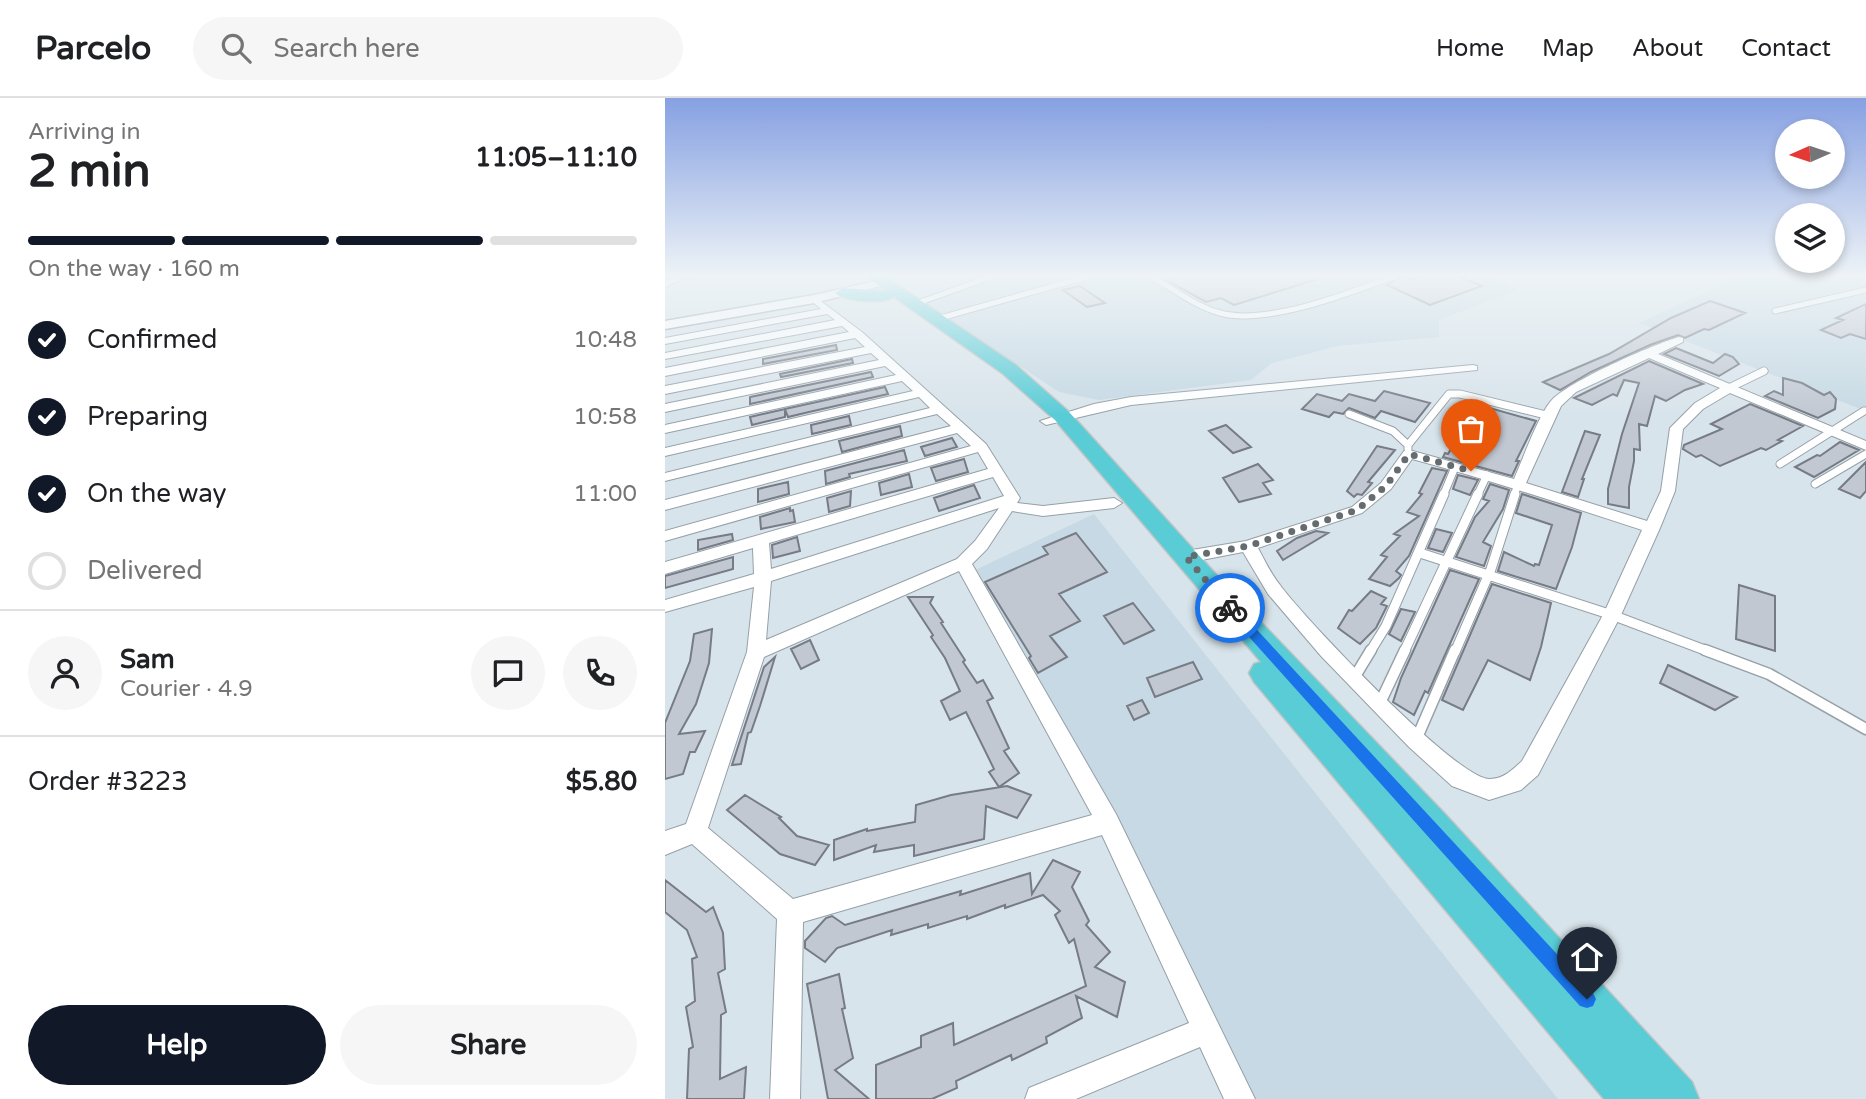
<!DOCTYPE html>
<meta charset="utf-8">
<style>
:root{--surface:#fff;--page:#f6f6f6;--text:#202124;--muted:#757577;--line:#e0e0e0;--accent:#111827}
body{margin:0;font-family:"Varela Round",sans-serif;background:var(--page);color:var(--text);height:100vh;display:flex;flex-direction:column;font-size:26px;white-space:nowrap}
*{box-sizing:border-box;margin:0}
p{font-size:23px;color:var(--muted)}
.icon{flex:none;width:38px;height:38px;fill:none;stroke:currentColor;stroke-width:2;stroke-linecap:round;stroke-linejoin:round}
.map{position:relative;flex:1;overflow:hidden}
.side{display:flex;flex-direction:column;background:var(--surface);width:665px}
.side>*{flex:none}
.needle{width:46px;rotate:267deg}
.fabs{position:absolute;left:1110px;top:21px;display:grid;gap:14px}
.fabs a{display:grid;place-items:center;width:70px;height:70px;border-radius:50%;background:var(--surface);box-shadow:0 4px 10px #0003;font-size:35px}
.pin{position:absolute;display:grid;place-items:center;width:60px;height:60px;color:#fff;margin:-72px -30px;border-radius:50% 50% 50% 0;rotate:-45deg;box-shadow:0 0 7px #0007}
.pin .icon{rotate:45deg}
.courier{position:absolute;display:grid;place-items:center;width:70px;height:70px;margin:-35px;border:5px solid #1a73e8;border-radius:50%;background:#fff;color:#222;box-shadow:0 2px 9px #0007}
.head em{font-style:normal;font-weight:800}
.head div{display:flex;flex-direction:column-reverse}
.head{display:flex;align-items:center;justify-content:space-between;height:119px;padding:0 28px}
h1{font-size:46px;font-weight:800;line-height:52px}
.bar{display:grid;grid-template-columns:repeat(4,1fr);gap:10px 7px;align-content:center;height:84px;padding:0 28px}
.bar i{height:9px;border-radius:5px;background:var(--line)}
.bar .on{background:var(--accent)}
.bar p{grid-column:span 4}
.line{display:flex;align-items:center;gap:18px;padding:0 28px;border-top:2px solid var(--line)}
.line div{flex:1}
.round{display:grid;place-items:center;flex:none;width:74px;height:74px;border-radius:37px;background:var(--page)}
ol{padding:0 28px;list-style:none}
li{display:flex;align-items:center;gap:21px;height:77px}
li p{margin-inline-start:auto}
li .icon{padding:7px;border-radius:50%;background:var(--accent);color:#fff;stroke-width:4}
li:last-child{color:var(--muted)}
li i{width:38px;height:38px;border:4px solid var(--line);border-radius:50%}
.action{display:flex;gap:14px;margin-top:auto;padding:14px 28px}
.action a{flex:1;height:80px;border-radius:42px;background:var(--accent);color:#fff;font-size:28px;font-weight:800;line-height:80px;text-align:center}
.action a+a{background:var(--page);color:var(--text)}
header{display:flex;align-items:center;gap:42px;box-sizing:border-box;height:98px;padding:0 35px;background:var(--surface);border-bottom:2px solid var(--line)}
header strong{font-size:33px}
nav{display:flex;gap:38px;margin-inline-start:auto;font-size:24px}
.search{width:490px;height:63px;background:var(--page);display:flex;align-items:center;gap:18px;box-sizing:border-box;padding:0 24px;border-radius:38px;color:var(--muted);font-size:26px}
main{display:flex;flex:1;min-height:0}
.map>svg:first-child{display:block}
.built{fill:#c6d9e4}
.building{fill:#c2c8d2;stroke:#767b85;stroke-width:2}
.lines{fill:none;stroke-linecap:round;stroke-linejoin:round}
.service-far3-casing{stroke:#95a0a7;stroke-width:7}
.service-far2-casing{stroke:#95a0a7;stroke-width:9}
.service-far1-casing{stroke:#95a0a7;stroke-width:11}
.service-casing{stroke:#95a0a7;stroke-width:13}
.minor-casing{stroke:#95a0a7;stroke-width:2}
.tertiary-casing{stroke:#95a0a7;stroke-width:3}
.trunk-casing{stroke:#c3c4c4;stroke-width:3}
.service-far3{stroke:#fff;stroke-width:5}
.service-far2{stroke:#fff;stroke-width:7}
.service-far1{stroke:#fff;stroke-width:9}
.service{stroke:#fff;stroke-width:10}
.minor{fill:#fff;fill-rule:evenodd}
.tertiary{fill:#fff;fill-rule:evenodd}
.trunk{fill:#5accd6;fill-rule:evenodd}
.route{fill:#1a73e8}
.done{stroke:#656c70;stroke-width:7;stroke-dasharray:0 12.6}
</style>
<header>
<strong>Parcelo</strong>
<div class="search"><svg class="icon" aria-label="search" viewBox="0 0 24 24"><circle cx="10" cy="10" r="6"/><path d="M15 15l6 6"/></svg>Search here</div>
<nav><a>Home</a><a>Map</a><a>About</a><a>Contact</a></nav>
</header>
<main>
<section class="side">
<div class="head"><div><h1>2 min</h1><p>Arriving in</p></div><em>11:05–11:10</em></div>
<div class="bar"><i class="on"></i><i class="on"></i><i class="on"></i><i></i><p>On the way · 160 m</p></div>
<ol>
<li><svg class="icon" aria-label="check" viewBox="0 0 24 24"><path d="M5 12l5 5 9-10"/></svg>Confirmed<p>10:48</p></li>
<li><svg class="icon" aria-label="check" viewBox="0 0 24 24"><path d="M5 12l5 5 9-10"/></svg>Preparing<p>10:58</p></li>
<li><svg class="icon" aria-label="check" viewBox="0 0 24 24"><path d="M5 12l5 5 9-10"/></svg>On the way<p>11:00</p></li>
<li><i></i>Delivered</li>
</ol>
<div class="line" style="height:126px"><a class="round"><svg class="icon" aria-label="person" viewBox="0 0 24 24"><circle cx="12" cy="8" r="4"/><path d="M4 21q1-7 8-7t8 7"/></svg></a><div><b>Sam</b><p>Courier · 4.9</p></div><a class="round"><svg class="icon" aria-label="chat" viewBox="0 0 24 24"><path d="M4 5h16v11H9l-5 4z"/></svg></a><a class="round"><svg class="icon" aria-label="phone" viewBox="0 0 24 24"><path d="M5 4h4l2 5-3 2q2 4 5 5l2-3 5 2v4C11 20 4 13 5 4z"/></svg></a></div>
<div class="line" style="height:91px"><div>Order #3223</div><b>$5.80</b></div>
<div class="action"><a>Help</a><a>Share</a></div>
</section>
<div class="map">
<svg width="1201" height="1001" viewBox="0 0 1201 1001">
<rect width="100%" height="100%" fill="#d8e4eb"/>
<path class="built" d="M319,177H821L852,192L774,222V239L673,248L607,265L586,282L434,302L394,294L254,201Z
M1078,177H1201V313L974,225Z
M429,416L893,1001H580L304,475Z"/>
<path class="building" d="M518,177H656V180L569,207L556,200L541,204L501,182Z
M761,177H790L817,188L765,207L722,187L737,178L746,182Z
M415,188L440,205L422,209L398,192Z
M1045,203L1080,215L1044,232L1039,231L1020,240L1013,237L985,247L926,274L895,292L878,284L944,256L1006,220Z
M1201,206V241L1185,236L1176,240L1156,232L1178,222L1171,220Z
M171,247L172,252L98,266V261Z
M1011,250L1048,265L1060,256L1068,259L1074,266L1054,278L999,256Z
M187,261L188,265L116,279L115,276Z
M984,263L1038,286L1020,292L1001,303L990,298L982,328L974,326L975,352L969,351V363L964,389V410L943,406V391L957,336L974,285L959,282L952,298L948,296L927,307L909,300Z
M206,274L208,279L85,306V299Z
M1118,280L1137,285L1159,297L1165,294L1171,301L1170,311L1153,320L1100,298L1109,293L1118,297Z
M220,289L223,296L144,314L123,319L120,311Z
M719,293L765,305L750,324L716,313L710,320L684,310L678,316L669,314L664,319L637,311L652,296L677,303L684,296L710,303Z
M807,305L871,323L851,363H854L847,378L778,359L780,355L783,356L799,329L793,328Z
M1085,306L1138,328L1113,342L1117,343L1101,352L1096,350L1055,368L1036,357L1031,359L1018,351L1019,347L1057,331L1046,326Z
M120,311V319L87,327L85,319Z
M184,318L186,327L147,336L146,327Z
M561,327L586,349L568,355L544,333Z
M235,328L237,338L177,354L174,343Z
M920,333L935,337L917,381H919L913,399L897,394Z
M287,340L292,349L260,358L256,349Z
M1175,344L1194,352L1149,379L1130,369L1152,357L1155,358Z
M712,348L730,352L703,384L707,385L697,397L692,396L689,399L682,393Z
M239,352L242,363L184,376L185,379L161,386L160,373Z
M299,361L303,374L271,383L266,370Z
M1201,364V393L1195,400L1174,391Z
M593,366L608,382L598,385L606,396L574,404L558,380Z
M767,370L782,373L744,458L731,473L736,477L734,480L725,488L704,481L722,459L716,457L735,438L729,436L754,418L742,414L757,396L754,395Z
M244,376L247,389L216,397L214,385Z
M793,377L813,382L805,397L788,391Z
M123,384L124,396L93,404V391Z
M825,386L844,392L838,411L818,444L826,448L819,468L791,459L810,419L824,403L818,401Z
M309,387L315,400L274,413L269,400Z
M186,393L185,408L164,414L162,400Z
M857,396L916,415L907,449L891,491L833,473L839,454L869,468L870,466L874,467L887,427L851,415Z
M125,410V413L128,412L130,424L96,431L95,419Z
M771,431L787,435L778,454L763,450Z
M651,433L663,435L618,462L612,453L632,440Z
M411,435L442,474L394,496L415,523L385,538L402,559L373,575L364,560L366,558L320,484L383,456L378,449Z
M67,436L68,442L33,452V442Z
M132,439L135,453L108,460L107,447Z
M68,459V471L0,490V478Z
M785,472L814,481L763,595L760,593L749,617L728,604L736,580Z
M827,486L886,505L876,549L865,582L823,562L798,612L777,602Z
M1074,487L1110,498V553L1071,541Z
M706,493L721,500L716,506L722,508L711,530L695,546L673,530L684,512L687,513Z
M243,499H268L265,505L278,524L276,525L300,562L298,564L312,585L318,582L328,600L322,603L344,650L339,653L354,675L334,689L324,674L329,671L301,614L285,622L276,603L295,593L280,560L266,539L268,537Z
M468,505L489,532L459,546L439,518Z
M736,511L750,514L736,543L724,536Z
M47,531L44,565L31,606L14,636L40,633L30,654H25L18,676L0,681V625L25,563L29,536Z
M145,542L154,562L136,571L126,551Z
M110,559L95,608L86,634L83,635L76,666L67,667L99,569Z
M528,564L537,581L490,599L482,580Z
M1003,567L1072,599L1050,612L995,585Z
M477,602L484,615L469,622L462,608Z
M342,688L366,697L352,720L321,708L319,741L249,758V747L209,754L211,747L169,762V742L202,731V733L250,724L251,707L286,697Z
M80,697L116,719L114,720L132,738L164,747L150,767L115,756L62,712Z
M388,762L415,774L407,789L424,823L421,827L445,854L430,869L460,884L452,919L411,898L417,920L381,939L382,945L347,962L346,957L291,983L292,990L267,1001H211V967L256,949V938L288,925L289,947L421,888L409,841L404,845L390,817L395,813L378,797L340,810V807L302,821V818L263,830V826L226,837L227,832L172,850L160,864L140,850V843L161,820L167,818L180,827L296,793L295,797L365,775L367,796Z
M0,782L41,814L48,809L58,835L60,871L53,875L61,914L56,917L55,981L81,969L79,1001H22L24,951L28,949L21,909L30,903L27,861L32,859L22,832L0,814Z
M174,876L180,910L177,911L188,960L170,972L204,1001H163L142,886Z"/>
<g class="lines">
<defs>
<path id="service-far3" d="M483,177C506,189 529,208 555,215C601,228 688,194 732,177
M250,206L331,177
M1110,213L1201,192
M272,221L428,177
M1096,275L1100,273"/>
<path id="service-far2" d="M1064,290L1099,273
M684,316L728,333L743,347V351
M743,347L784,296H795L885,318
M1115,366L1199,313
M1150,386L1201,356
M778,398L790,369
M812,398L822,377
M849,398L852,389"/>
<path id="service-far1" d="M755,455L947,517L1045,554
M705,554L721,528L779,396
M739,554L813,396
M790,554L826,471L850,396"/>
<path id="service" d="M1040,552L1104,576L1201,631
M689,580L706,552
M714,607L740,552
M751,642L790,552"/>
<path id="minor" d="M14,177H27L0,189V183Z
M149,198L197,234L321,346L355,400L352,405L378,408L449,400L457,405L449,410L378,418L347,413L322,451L307,466L451,716L590,1001H559L535,949L411,1001H360L364,990L524,925L437,737L138,824L135,1001H105L112,821L27,746L0,757V733L21,726L82,554L89,489L0,514V502L89,476L88,450L0,476V464L323,371L313,354L0,443V433L306,348L292,335L0,412V402L286,328L272,316L0,383V375L265,310L254,299L0,358V350L248,293L237,283L0,335V327L231,277L220,268L0,314V306L214,262L206,255L0,296V288L200,249L190,240L0,278V270L184,234L177,228L0,261V255L170,222L162,216L0,246V240L156,211L144,201ZM328,379L339,398L106,471L104,445ZM334,410L310,443L292,461L101,542L106,483ZM294,473L427,717L128,801L43,730L99,559Z
M1014,239L1018,240V244L993,256L1201,343V352L1065,295L1038,311L1018,331L1010,393L995,430L956,517L873,677L856,692L824,702L787,688L744,649L656,558L603,496L578,454L521,465L513,459L521,453L581,443L687,409L716,385L739,353L744,352L849,381C858,361 873,318 886,303C902,284 989,246 1014,239ZM984,260L1055,290L1030,305L1005,330L996,393L982,423L861,385L896,308L911,294ZM747,361C826,382 900,407 977,432L938,517L857,663C848,671 839,681 825,681C793,683 638,519 615,487C606,476 600,463 593,450L697,415L726,391Z
M808,267L812,268V272L466,307L381,327L375,323L429,306L466,299Z"/>
<path id="tertiary" d="M220,181L226,184L224,186L149,205L0,231V223L149,197Z"/>
<path id="trunk" d="M201,177H218L351,267L404,314L567,494L780,716L1027,984L1034,1001H939L589,584L584,575L589,566L596,564L390,322L337,275L229,199C219,206 180,204 170,195L178,190L221,193Z"/>
</defs>
<use href="#service-far3" class="service-far3-casing"/>
<use href="#service-far2" class="service-far2-casing"/>
<use href="#service-far1" class="service-far1-casing"/>
<use href="#service" class="service-casing"/>
<use href="#minor" class="minor-casing"/>
<use href="#tertiary" class="tertiary-casing"/>
<use href="#trunk" class="trunk-casing"/>
<use href="#service-far3" class="service-far3"/>
<use href="#service-far2" class="service-far2"/>
<use href="#service-far1" class="service-far1"/>
<use href="#service" class="service"/>
<use href="#minor" class="minor"/>
<use href="#tertiary" class="tertiary"/>
<use href="#trunk" class="trunk"/>
</g>
<linearGradient id="sky" x2="0" y2="1"><stop stop-color="#86a0e2"/><stop offset="0.56" stop-color="#edf3f6"/><stop offset="1" stop-color="#edf3f6" stop-opacity="0"/></linearGradient>
<rect width="1201" height="317" fill="url(#sky)"/>
<path class="route" d="M565,505L569,507L928,895L931,901L928,908L922,910L915,908L560,512V507Z"/>
<g class="lines">
<path class="done" d="M565,510L521,459L583,448L692,412L721,388L744,356L806,373"/>
</g>
</svg>
<div class="fabs">
<a><svg class="needle" viewBox="-14 -14 28 28"><path d="M0-13l5 13h-10z" fill="#e53935"/><path d="M0 13l5-13h-10z" fill="#757577"/></svg></a>
<a><svg class="icon" aria-label="layers" viewBox="0 0 24 24"><path d="M12 4l9 5-9 5-9-5zM3 14l9 5 9-5"/></svg></a>
</div>
<div class="pin" style="left:806px;top:373px;background:#ea580c"><svg class="icon" aria-label="bag" viewBox="0 0 24 24"><path d="M5 8h14l-1 12H6zM9 8a3 3 0 0 1 6 0"/></svg></div>
<div class="pin" style="left:922px;top:901px;background:#1f2937"><svg class="icon" aria-label="home" viewBox="0 0 24 24"><path d="M3 11l9-7 9 7M6 9v11h12V9"/></svg></div>
<div class="courier" style="left:565px;top:510px"><svg class="icon" aria-label="bike" viewBox="0 0 24 24"><circle cx="6" cy="16" r="4"/><circle cx="18" cy="16" r="4"/><path d="M6 16l4-8h5l3 8M10 8l3 8H6M13 5h3"/></svg></div>
</div>
</main>
